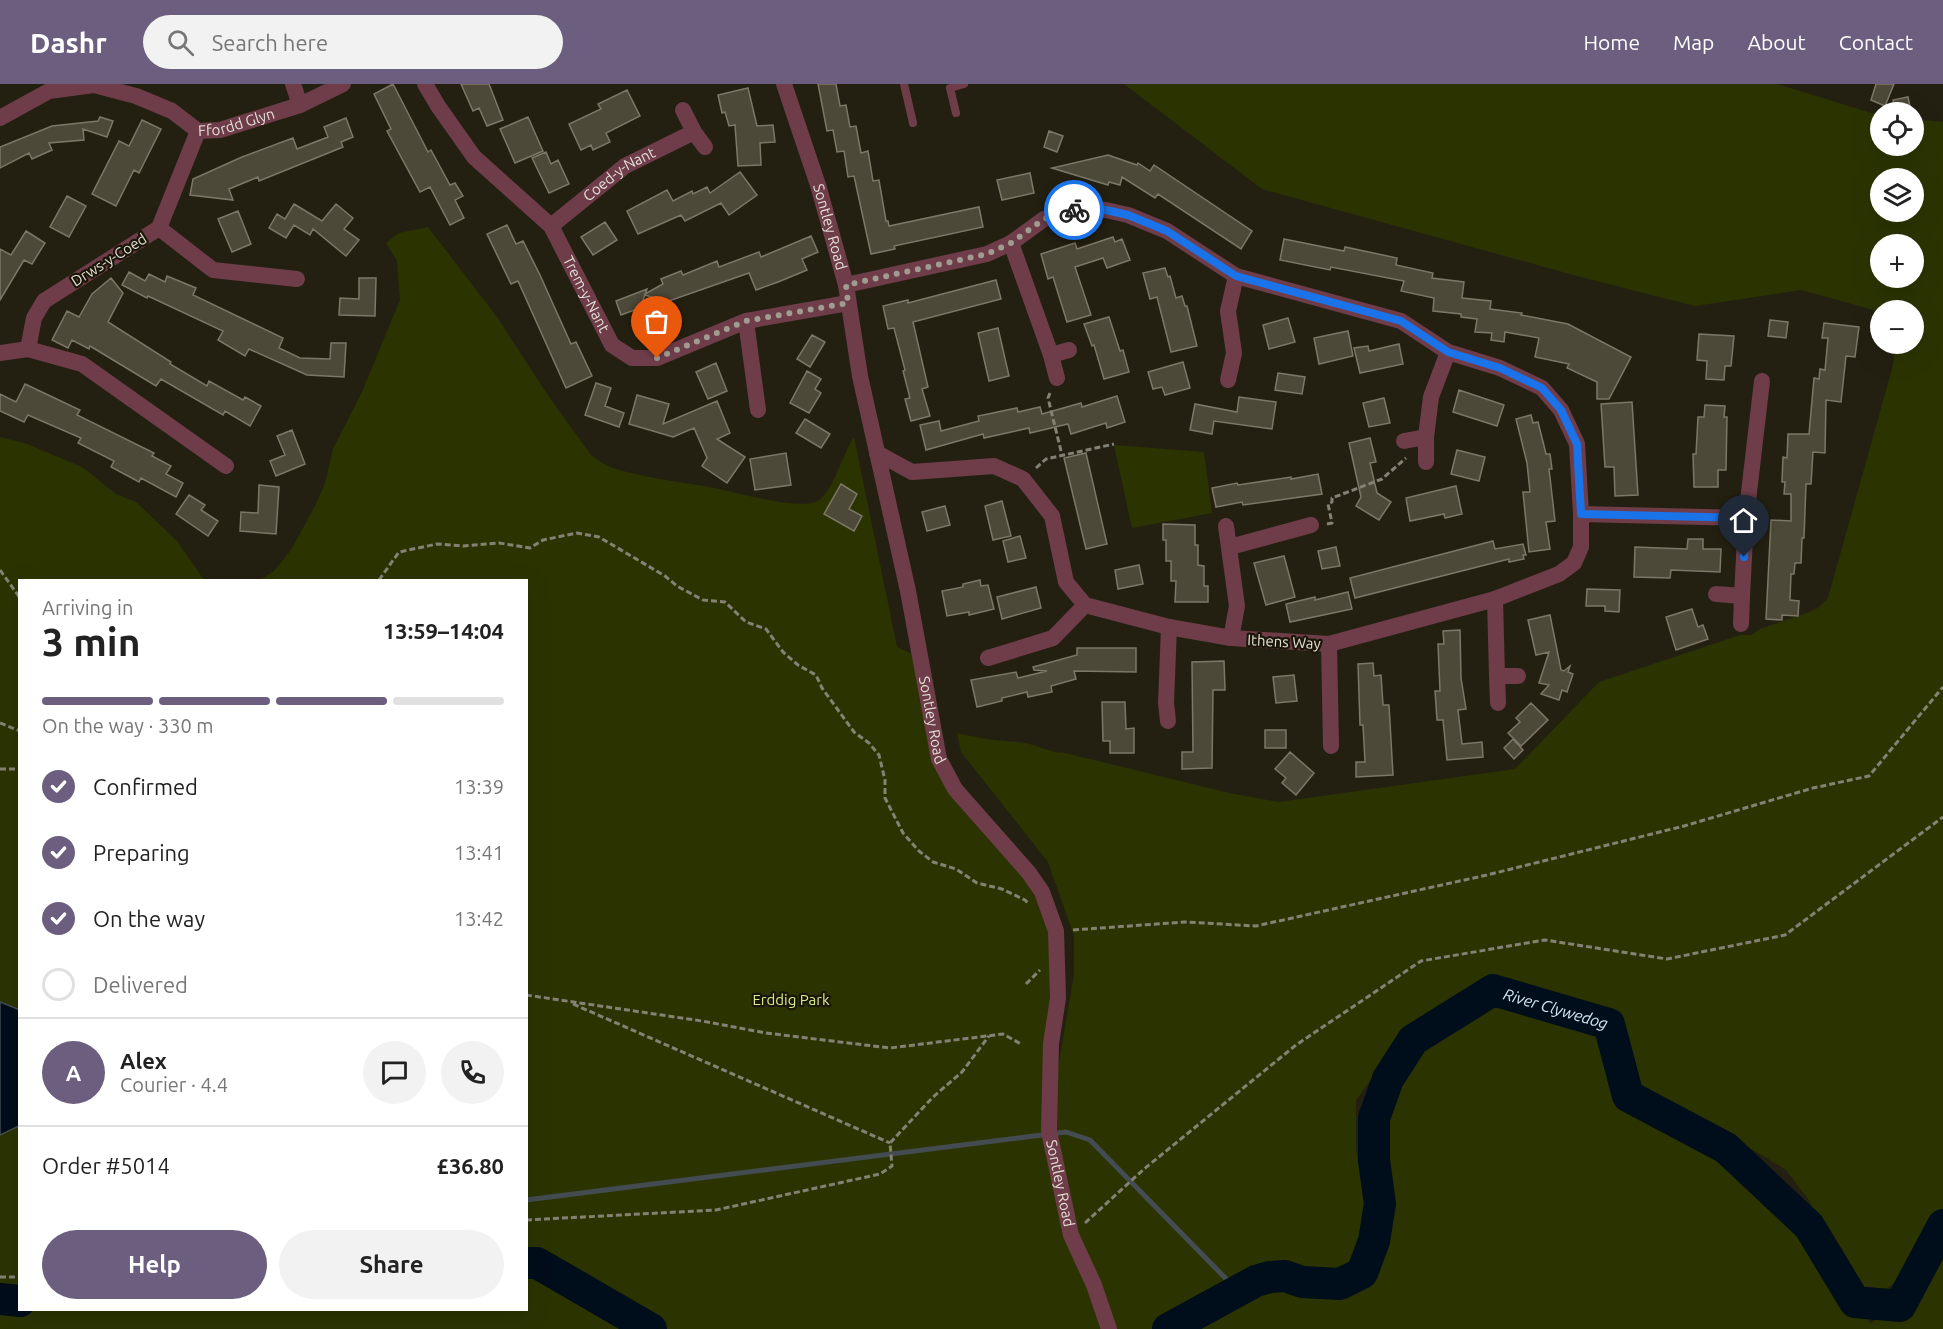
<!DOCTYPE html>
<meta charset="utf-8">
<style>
:root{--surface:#fff;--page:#f2f2f2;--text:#222;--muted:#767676;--line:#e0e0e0;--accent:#6b5e7f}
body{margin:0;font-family:Ubuntu,sans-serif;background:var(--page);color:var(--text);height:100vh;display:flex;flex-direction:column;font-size:22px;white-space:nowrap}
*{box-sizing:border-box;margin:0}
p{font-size:20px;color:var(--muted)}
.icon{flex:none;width:33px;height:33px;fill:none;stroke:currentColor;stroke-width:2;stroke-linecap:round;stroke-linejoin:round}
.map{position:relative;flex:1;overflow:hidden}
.details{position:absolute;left:18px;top:495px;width:510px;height:732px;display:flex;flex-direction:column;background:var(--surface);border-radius:0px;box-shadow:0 6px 24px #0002}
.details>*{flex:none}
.tools{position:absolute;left:1870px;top:18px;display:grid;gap:12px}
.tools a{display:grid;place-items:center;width:54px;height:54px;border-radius:50%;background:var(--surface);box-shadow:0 6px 24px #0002;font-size:30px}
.pin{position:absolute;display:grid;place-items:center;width:51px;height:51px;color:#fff;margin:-62px -26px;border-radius:50% 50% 50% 0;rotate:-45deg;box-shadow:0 0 6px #0007}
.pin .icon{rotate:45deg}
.courier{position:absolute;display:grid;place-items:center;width:60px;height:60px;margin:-30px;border:4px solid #1a73e8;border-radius:50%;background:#fff;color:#222;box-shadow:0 2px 8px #0007}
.overview em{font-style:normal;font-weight:700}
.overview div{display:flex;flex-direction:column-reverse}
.overview{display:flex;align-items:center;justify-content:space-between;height:102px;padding:0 24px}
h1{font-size:39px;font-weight:700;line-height:45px}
.bar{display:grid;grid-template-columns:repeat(4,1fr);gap:9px 6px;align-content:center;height:72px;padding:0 24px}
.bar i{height:8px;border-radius:4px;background:var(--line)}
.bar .on{background:var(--accent)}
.bar p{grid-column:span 4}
.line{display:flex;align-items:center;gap:15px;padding:0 24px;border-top:2px solid var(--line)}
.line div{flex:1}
.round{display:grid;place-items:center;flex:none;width:63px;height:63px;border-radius:32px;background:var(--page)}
ol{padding:0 24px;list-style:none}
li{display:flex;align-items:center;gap:18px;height:66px}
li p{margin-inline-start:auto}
li .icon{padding:6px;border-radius:50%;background:var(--accent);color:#fff;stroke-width:4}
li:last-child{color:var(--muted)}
li i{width:33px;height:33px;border:3px solid var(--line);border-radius:50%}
.action{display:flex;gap:12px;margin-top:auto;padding:12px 24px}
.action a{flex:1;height:69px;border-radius:36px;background:var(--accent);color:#fff;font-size:24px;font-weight:700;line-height:69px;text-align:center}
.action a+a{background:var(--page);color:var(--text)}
header{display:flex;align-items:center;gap:36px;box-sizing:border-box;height:84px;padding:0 30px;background:var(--accent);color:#fff}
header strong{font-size:28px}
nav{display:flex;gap:33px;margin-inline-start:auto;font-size:21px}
.search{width:420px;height:54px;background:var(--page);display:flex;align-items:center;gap:15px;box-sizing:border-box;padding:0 21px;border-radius:33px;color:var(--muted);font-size:22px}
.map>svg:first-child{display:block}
.green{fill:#2b3400;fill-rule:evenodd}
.water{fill:#000d1a;stroke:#444c52;stroke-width:1.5}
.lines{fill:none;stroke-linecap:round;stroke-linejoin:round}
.stream{stroke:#444c52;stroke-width:5}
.river{stroke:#000d1a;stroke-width:32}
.building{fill:#4d4939;stroke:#7c7766;stroke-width:1.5}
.path{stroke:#848175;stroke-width:3;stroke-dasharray:6 3;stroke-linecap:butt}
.service{stroke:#6e3d49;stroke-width:8}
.minor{stroke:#6e3d49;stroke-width:16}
.done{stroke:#a09c91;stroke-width:6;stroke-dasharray:0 10.8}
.route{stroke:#1a73e8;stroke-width:8}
.labels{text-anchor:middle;stroke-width:4.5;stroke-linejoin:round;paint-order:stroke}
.street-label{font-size:15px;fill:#e2dfd6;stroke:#1a1608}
.park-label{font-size:15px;fill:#d7ed8d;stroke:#1a1608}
.water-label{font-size:16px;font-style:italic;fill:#d5e5f2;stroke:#1a1608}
</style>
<header>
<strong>Dashr</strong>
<div class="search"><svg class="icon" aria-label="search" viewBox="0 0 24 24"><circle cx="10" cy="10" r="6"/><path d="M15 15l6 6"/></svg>Search here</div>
<nav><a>Home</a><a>Map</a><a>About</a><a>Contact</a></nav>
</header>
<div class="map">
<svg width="1943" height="1245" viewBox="0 0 1943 1245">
<rect width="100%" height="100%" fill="#242011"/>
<path class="green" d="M1124,0H1777L1881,32V62H1914V35L1943,38V1129L1905,1190L1889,1203L1870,1209L1850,1196L1828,1161L1809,1116L1785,1085L1743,1060L1752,1082L1768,1104L1782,1117L1798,1142L1813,1170L1817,1184L1856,1231L1866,1232L1869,1238L1872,1239L1878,1233L1877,1229L1879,1226L1900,1222L1909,1217L1910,1213L1906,1210V1205C1924,1194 1932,1175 1943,1157V1245H1117L1078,1154L1057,1060L1058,984L1074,891V852L1048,778L961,668L957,649C978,654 997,657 1019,658C1031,659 1048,667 1060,669L1061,668L1229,709L1279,718L1515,685L1599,598L1740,551H1751L1760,545L1807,529L1818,524L1828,514L1892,285L1896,260H1914V226L1881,228L1801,206L1695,222L1577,192L1262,105ZM1881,94H1914V128H1881ZM1881,160H1914V194H1881ZM1377,988L1389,1028L1384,1058L1383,1100L1387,1119L1359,1152L1364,1118L1356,1065V1016Z
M428,143L497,233L547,310L591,371C599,378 609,383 619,386C651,395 683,398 714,404C734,408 803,427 818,417C833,408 843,369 854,353L897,563L921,574L939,675L999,753L1056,847L1049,1047L1071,1151L1109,1245H0V353L27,360L82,383L116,410L136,418L177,457L204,496H20V1226H526V496H260L274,487L291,466L316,420L325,399L333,365L362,308L400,216L397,177L386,159L399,149Z
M1114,361L1204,368L1212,429L1132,444Z"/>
<path class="water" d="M0,918L20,926L19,1042L0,1051Z"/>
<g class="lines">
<path class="stream" d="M526,1116L1066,1048L1090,1056L1238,1207"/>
<g class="river">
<path d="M526,1179H537L651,1245"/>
<path d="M0,1215L20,1217"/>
<path id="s1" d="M1168,1245L1256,1197L1270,1193L1285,1192L1302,1198L1340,1200L1362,1189L1374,1157L1380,1120L1374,1076V1034L1388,995L1413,956L1493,906L1609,940L1628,1012L1726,1064L1809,1142L1855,1218L1900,1222L1943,1141"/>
</g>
</g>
<path class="building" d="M393,0L428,68L431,66L450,101L455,99L463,112L455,116L464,134L450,141L430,103L420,108L387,47L391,45L374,10Z
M461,0H489L503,36L487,42L479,24L473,27Z
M818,0H836L840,22L846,21L850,43L856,42L861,69L868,67L873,97L879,96L886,137H888L889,142L979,123L983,143L894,162L895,165L871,170L854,92L848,93L844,67L837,68L833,46L827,47Z
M1876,0H1894L1885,22L1871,16Z
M748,4L757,42L773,41L775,58L760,59L761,81L738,82L735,41L729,42L725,28L722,29L718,11Z
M627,6L640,32L606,49L610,58L593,66L591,61L581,66L569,40L601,25L598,20Z
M1908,13L1911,28H1896L1893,16Z
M100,33L113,37L107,53L83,45L84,56L49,59L52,66L32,75L29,69L0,84V63L52,42L98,37Z
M528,33L543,67L515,79L500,45Z
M346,34L353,53L341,58L343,63L259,97L258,93L229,105L233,116L190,111L193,95L242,73L293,54L297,65L328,53L324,43Z
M142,36L161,45L139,89L134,86L116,122L92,110L119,57L129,62Z
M1049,47L1063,52L1057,68L1044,63Z
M546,68L551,80L558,76L569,100L549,109L532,74Z
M1108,71L1137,81L1138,79L1150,87L1154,81L1252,147L1241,165L1158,110L1155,114L1122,93L1120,101L1109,98L1108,101L1052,84Z
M740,88L757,111L729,131L721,119L685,137L681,131L638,150L627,127L667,106L673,117L692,107L693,110L707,103L710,109Z
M1030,89L1034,109L1002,116L997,96Z
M67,112L86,122L69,153L50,143Z
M294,120L322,137L336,120L353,134L344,145L359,156L346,172L313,145L310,151L294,141L286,154L269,144L277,130L285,135Z
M238,127L251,160L232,168L218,135Z
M605,138L617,156L593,171L581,153Z
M507,141L516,160L523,157L540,191L571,260L576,258L592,292L566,304L518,197L511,200L487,150Z
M26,147L45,159L32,180L24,176L0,216V165L11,171Z
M811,152L818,168L802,175L807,186L778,198L756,206L749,189L666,218L645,211L640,224L621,231L616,217L647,205L645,210L663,200L661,195L681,187L683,191L717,177L719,183L759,168L761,173Z
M1113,153L1115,158L1122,155L1130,176L1107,184L1103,174L1075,183L1091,231L1067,238L1053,193L1048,195L1041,170L1075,159L1077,165Z
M1284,155L1344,167L1345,163L1397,174L1396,181L1433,189L1432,194L1464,198L1462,214L1491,217L1490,225L1522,229L1521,231L1568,240L1631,273L1609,315H1597V298L1567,284L1569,280L1535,273L1539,254L1505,248L1504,258L1491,256L1492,249L1475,248L1477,235L1461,233V230L1433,227L1434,214L1401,207L1404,197L1331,183L1330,186L1280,176Z
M1165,184L1168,193L1170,192L1176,214L1182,212L1185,222H1187L1197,262L1171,268L1157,213L1150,215L1143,189Z
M129,188L145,197L149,190L165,198L167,192L196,204L193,211L283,254L279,264L300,274L330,275L331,259H346L344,293L307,291L249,265L245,272L218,256L223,247L148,212L147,214L122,201Z
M111,194L123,209L108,238L171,278L170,280L207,302L209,297L243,316L245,313L261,322L250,342L225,327L223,331L161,295L156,302L90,262L89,265L72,256L68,264L52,256L67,227L79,233L92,210Z
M359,194H376L375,232L339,231L340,214L359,215Z
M996,196L1001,215L913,238L928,303L922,305L930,332L911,337L905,315L910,314L903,287L905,286L894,244L888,245L883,222L908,216V219Z
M1109,233L1120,267L1123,266L1129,288L1104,295L1094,261L1092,262L1084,240Z
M1288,234L1295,258L1269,265L1263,241Z
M1770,236L1788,238L1786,254L1768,252Z
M1824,239L1859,243L1855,273L1846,272L1841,318L1826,316L1825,369L1813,368L1811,400H1806L1804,454H1802L1801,479H1795L1794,490H1791L1790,516L1799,517L1798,532L1782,531V536L1766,535L1771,436L1791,437V410H1784L1785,398H1782L1783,373L1787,374L1788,350H1809L1814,294L1819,295L1820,285L1825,286L1828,254H1822Z
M998,244L1009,292L989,297L978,249Z
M1348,247L1353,272L1319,280L1314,254Z
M1699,250L1734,252L1731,282H1725L1724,296L1706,295L1707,277L1697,276Z
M812,251L825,258L810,283L797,275Z
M1399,260L1403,280L1360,289L1354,264L1368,262L1369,267Z
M1183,278L1190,304L1165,311L1162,303L1153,305L1148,288Z
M716,279L727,307L708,315L696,288Z
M807,287L821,295L815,305L821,309L809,329L790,319Z
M1278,289L1305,293L1302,310L1275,306Z
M596,299L611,304L605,322L624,329L619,343L585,331Z
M25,300L80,326L77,331L154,369L152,372L171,382L166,390L183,399L176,413L141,394L139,398L111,383L114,377L78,359L81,354L28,331L24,338L0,327V310L16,318Z
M1459,306L1504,321L1497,342L1453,328Z
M637,311L669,320L663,340L717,317L730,349L717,355L745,373L727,399L702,382L707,374L694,344L673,353L629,340Z
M1117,312L1125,338L1107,344L1106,339L1071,350L1068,340L1030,349L1029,344L984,354L983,350L926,366L920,341L939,337L941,347L979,337L978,332L1017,324L1018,328L1040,323L1042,330L1081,319L1082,323Z
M1239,313L1276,318L1272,345L1214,337L1212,350L1190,346L1195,320L1237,328Z
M1384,314L1390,339L1369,343L1363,319Z
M1632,318L1638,411L1615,412L1614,383H1605L1601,320Z
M1705,321L1725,322L1724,333H1727L1726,386H1718V403H1694L1693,370H1696L1698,333H1704Z
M1531,331L1533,339L1538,338L1546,370H1550L1552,385H1549L1555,437L1546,438L1550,465L1529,468L1523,408H1530L1527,379L1516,335Z
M805,335L830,350L821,364L796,349Z
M292,346L305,380L276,392L270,377L285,371L277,352Z
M1370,354L1376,378L1370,379L1377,409L1391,418L1379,436L1356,422L1361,413L1349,359Z
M1457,366L1485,373L1479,397L1451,390Z
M786,369L791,401L755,406L750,375Z
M1086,369L1107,460L1086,465L1064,374Z
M1318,390L1322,410L1243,421L1242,418L1216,423L1212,404L1237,399L1238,401L1291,393V395Z
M841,400L857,410L849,425L862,432L854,447L824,430Z
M259,401L279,403L276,450L240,447L241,428L258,429Z
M1456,402L1462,430L1445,434L1444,430L1410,437L1406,414Z
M189,411L205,421L201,426L218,437L208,452L176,430Z
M1002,417L1011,452L993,456L985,422Z
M945,422L950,441L927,447L922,428Z
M1163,440L1195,441V461H1198V481L1204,482V502H1208V518H1175L1176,497H1171V477H1166V456H1163Z
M1020,452L1026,474L1008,478L1003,457Z
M1688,455H1703V465H1721L1720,488L1671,486L1670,494L1634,493L1635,463L1687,465Z
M1493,457L1495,465L1523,460L1526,471H1523L1524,475L1509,478V475L1355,514L1350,494Z
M1336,463L1340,482L1322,485L1318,467Z
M1284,472L1295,513L1266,521L1254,479Z
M1139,481L1143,500L1118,505L1115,486Z
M980,496L981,502L988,501L994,525L969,531V528L947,532L942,507L963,503V500Z
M1036,503L1041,524L1002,535L997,513Z
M1587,505L1620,506L1619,528L1605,527V522H1586Z
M1348,508L1352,525L1290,538L1286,520L1315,513V516Z
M1692,525L1698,543L1703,541L1708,555L1676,566L1666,533Z
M1550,531L1561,586L1564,587L1570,582L1568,588L1573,590L1567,608L1562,606L1559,616L1541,610L1549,601L1539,599L1549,568L1536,571L1528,536Z
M1460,546L1461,594L1466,625L1458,626L1462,660L1482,658L1483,673L1447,676L1443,636H1437L1435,607H1440L1438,560H1444L1443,547Z
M1077,564H1136V588L1074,587L1076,595L1051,602L1052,608L1028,613L1027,608L1002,614V617L977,623L971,596L1016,588L1018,594L1047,587L1034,586L1033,583L1077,571Z
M1224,577L1225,606H1213L1212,684L1182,685V668H1193L1192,578Z
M1373,579L1374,592L1381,591L1383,621H1389L1393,691L1356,693V678H1365L1363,641H1360L1358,580Z
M1294,591L1297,617L1276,619L1273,593Z
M1102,618H1125L1126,645L1134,644V669H1110V657H1103Z
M1531,619L1548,636L1521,662L1508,649L1520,638L1516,634Z
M1265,646H1286V664H1265Z
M1513,655L1523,666L1514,675L1504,664Z
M1290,668L1314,689L1296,711L1282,699L1286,694L1275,685Z"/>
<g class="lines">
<path class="path" d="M1050,309L1048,314L1062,371
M1036,384L1046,375L1114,360
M1327,440L1332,439L1328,420L1332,418V414L1382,395L1406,374
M0,486L20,514
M379,496L399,468L437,460L463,462L499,459L530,464L543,456L577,449L599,453L665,492L677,502L703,516L725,518L746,538L766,545L783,568L798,581L816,591L822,604L854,648L869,659L879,671L885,696V714L903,749L919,767L933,778L956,785L977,799L1002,805L1025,816L1028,819
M0,639L20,647
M0,685H20
M1073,846L1185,838L1256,842L1487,791L1684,742L1813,704L1869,692L1943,603
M1026,900L1040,886
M526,911L702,937L766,949L890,964L1003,950L1021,960
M573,920L890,1059
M526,1136L716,1126L880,1090L892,1082L890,1059L933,1013L962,988L989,952
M1085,1139L1144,1085L1296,961L1421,877L1545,856L1667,875L1785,851L1943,733
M0,1193H20"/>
<path class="service" d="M904,0L913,39
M956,29L950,4L964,0"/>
<g class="minor">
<path d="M293,0L300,21"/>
<path id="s2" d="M425,0L438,22L474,73L551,142L612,261L632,274H657L746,237L848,219"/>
<path id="s3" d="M784,0L818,101L846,201L860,292L908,507L939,675L955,705L1029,789L1042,808L1056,847L1058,914L1051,960L1049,1047L1071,1151L1094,1201L1109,1245"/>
<path id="s4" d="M0,34L49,7L94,1L136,12L172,27L198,47L220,46L300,21L343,0"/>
<path d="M198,47L159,144L44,217L34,234L28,265L82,280L226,382"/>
<path d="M694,48L705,63"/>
<path id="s5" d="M551,142L625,82L694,48L683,26"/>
<path d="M159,144L213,186L297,195"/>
<path d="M1011,159L1051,271L1057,294"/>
<path d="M846,201L987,170L1011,159L1044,135L1063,128L1085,125L1106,126L1128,131L1167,147L1236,192L1401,237L1448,268L1500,284L1542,304L1561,326L1577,360L1581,430V463L1574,479L1559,490L1495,515L1329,560L1231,554L1169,543L1085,521L1066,498L1052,432L1023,395L994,382L912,388L877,369"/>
<path d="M746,237L758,326"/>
<path d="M0,269L28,265"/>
<path d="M1051,271L1069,266"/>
<path d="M1228,296L1234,269L1228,227L1236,192"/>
<path d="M1426,353L1431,313L1448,268"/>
<path d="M1404,357L1426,353V378"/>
<path d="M1581,430L1746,434"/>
<path d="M1226,442L1237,522L1231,554"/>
<path d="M1230,463L1311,441"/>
<path d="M1716,510L1742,512L1741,540"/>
<path d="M1742,512L1746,434L1762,297"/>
<path d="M1495,515L1497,592"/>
<path d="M1329,560L1331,662"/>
<path d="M988,574L1053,554L1085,521"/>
<path d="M1498,619L1497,592H1518"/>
<path d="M1168,637L1166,619L1169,543"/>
</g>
</g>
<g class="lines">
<path class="done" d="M657,274L746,237L848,219L846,201L987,170L1011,159L1044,135L1063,128L1074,126"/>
<path class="route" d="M1074,126H1106L1128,131L1167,147L1236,192L1401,237L1448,268L1500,284L1542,304L1561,326L1577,360L1581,430L1746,434L1744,473"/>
</g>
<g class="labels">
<g class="street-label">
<text dy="5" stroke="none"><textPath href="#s4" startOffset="256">Ffordd Glyn</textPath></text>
<text dy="5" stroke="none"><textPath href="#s5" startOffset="86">Coed-y-Nant</textPath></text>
<text dy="5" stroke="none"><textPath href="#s3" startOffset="150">Sontley Road</textPath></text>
<text transform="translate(109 176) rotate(-32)" y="5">Drws-y-Coed</text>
<text dy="5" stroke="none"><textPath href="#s2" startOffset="268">Trem-y-Nant</textPath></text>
<text transform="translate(1284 558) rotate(3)" y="5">Ithens Way</text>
<text dy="5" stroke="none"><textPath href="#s3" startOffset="654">Sontley Road</textPath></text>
<text dy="5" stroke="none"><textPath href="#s3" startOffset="1158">Sontley Road</textPath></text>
</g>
<g class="park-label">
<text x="791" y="921">Erddig Park</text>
</g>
<g class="water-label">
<text dy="6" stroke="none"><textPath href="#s1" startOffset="616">River Clywedog</textPath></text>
</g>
</g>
</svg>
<div class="tools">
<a><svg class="icon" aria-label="locate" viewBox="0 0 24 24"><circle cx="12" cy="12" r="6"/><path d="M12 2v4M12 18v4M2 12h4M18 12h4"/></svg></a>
<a><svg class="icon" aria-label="layers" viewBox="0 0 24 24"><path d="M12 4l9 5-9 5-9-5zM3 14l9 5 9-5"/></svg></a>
<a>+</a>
<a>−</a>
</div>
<div class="pin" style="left:657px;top:274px;background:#ea580c"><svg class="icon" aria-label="bag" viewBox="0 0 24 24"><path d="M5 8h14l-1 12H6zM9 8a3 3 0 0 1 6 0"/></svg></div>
<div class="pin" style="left:1744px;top:473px;background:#1f2937"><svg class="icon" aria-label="home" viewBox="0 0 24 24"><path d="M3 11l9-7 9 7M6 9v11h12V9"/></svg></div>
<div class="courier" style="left:1074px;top:126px"><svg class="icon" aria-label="bike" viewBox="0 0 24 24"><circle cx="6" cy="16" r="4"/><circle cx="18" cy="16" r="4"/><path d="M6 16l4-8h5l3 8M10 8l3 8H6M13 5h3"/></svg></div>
<section class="details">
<div class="overview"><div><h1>3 min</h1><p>Arriving in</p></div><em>13:59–14:04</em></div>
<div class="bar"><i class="on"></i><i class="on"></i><i class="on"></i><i></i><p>On the way · 330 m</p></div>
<ol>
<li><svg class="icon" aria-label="check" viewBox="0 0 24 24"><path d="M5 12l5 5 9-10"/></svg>Confirmed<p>13:39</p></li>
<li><svg class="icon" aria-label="check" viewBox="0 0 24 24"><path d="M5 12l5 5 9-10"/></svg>Preparing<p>13:41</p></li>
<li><svg class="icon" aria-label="check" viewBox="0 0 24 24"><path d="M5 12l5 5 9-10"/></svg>On the way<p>13:42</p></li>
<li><i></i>Delivered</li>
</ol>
<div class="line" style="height:108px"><b class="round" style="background:var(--accent);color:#fff">A</b><div><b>Alex</b><p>Courier · 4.4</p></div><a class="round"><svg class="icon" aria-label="chat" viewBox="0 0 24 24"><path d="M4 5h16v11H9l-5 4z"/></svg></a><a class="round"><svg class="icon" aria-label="phone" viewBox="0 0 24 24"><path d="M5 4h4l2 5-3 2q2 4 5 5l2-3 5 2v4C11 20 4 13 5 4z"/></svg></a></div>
<div class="line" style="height:78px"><div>Order #5014</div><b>£36.80</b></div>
<div class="action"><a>Help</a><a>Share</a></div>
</section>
</div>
